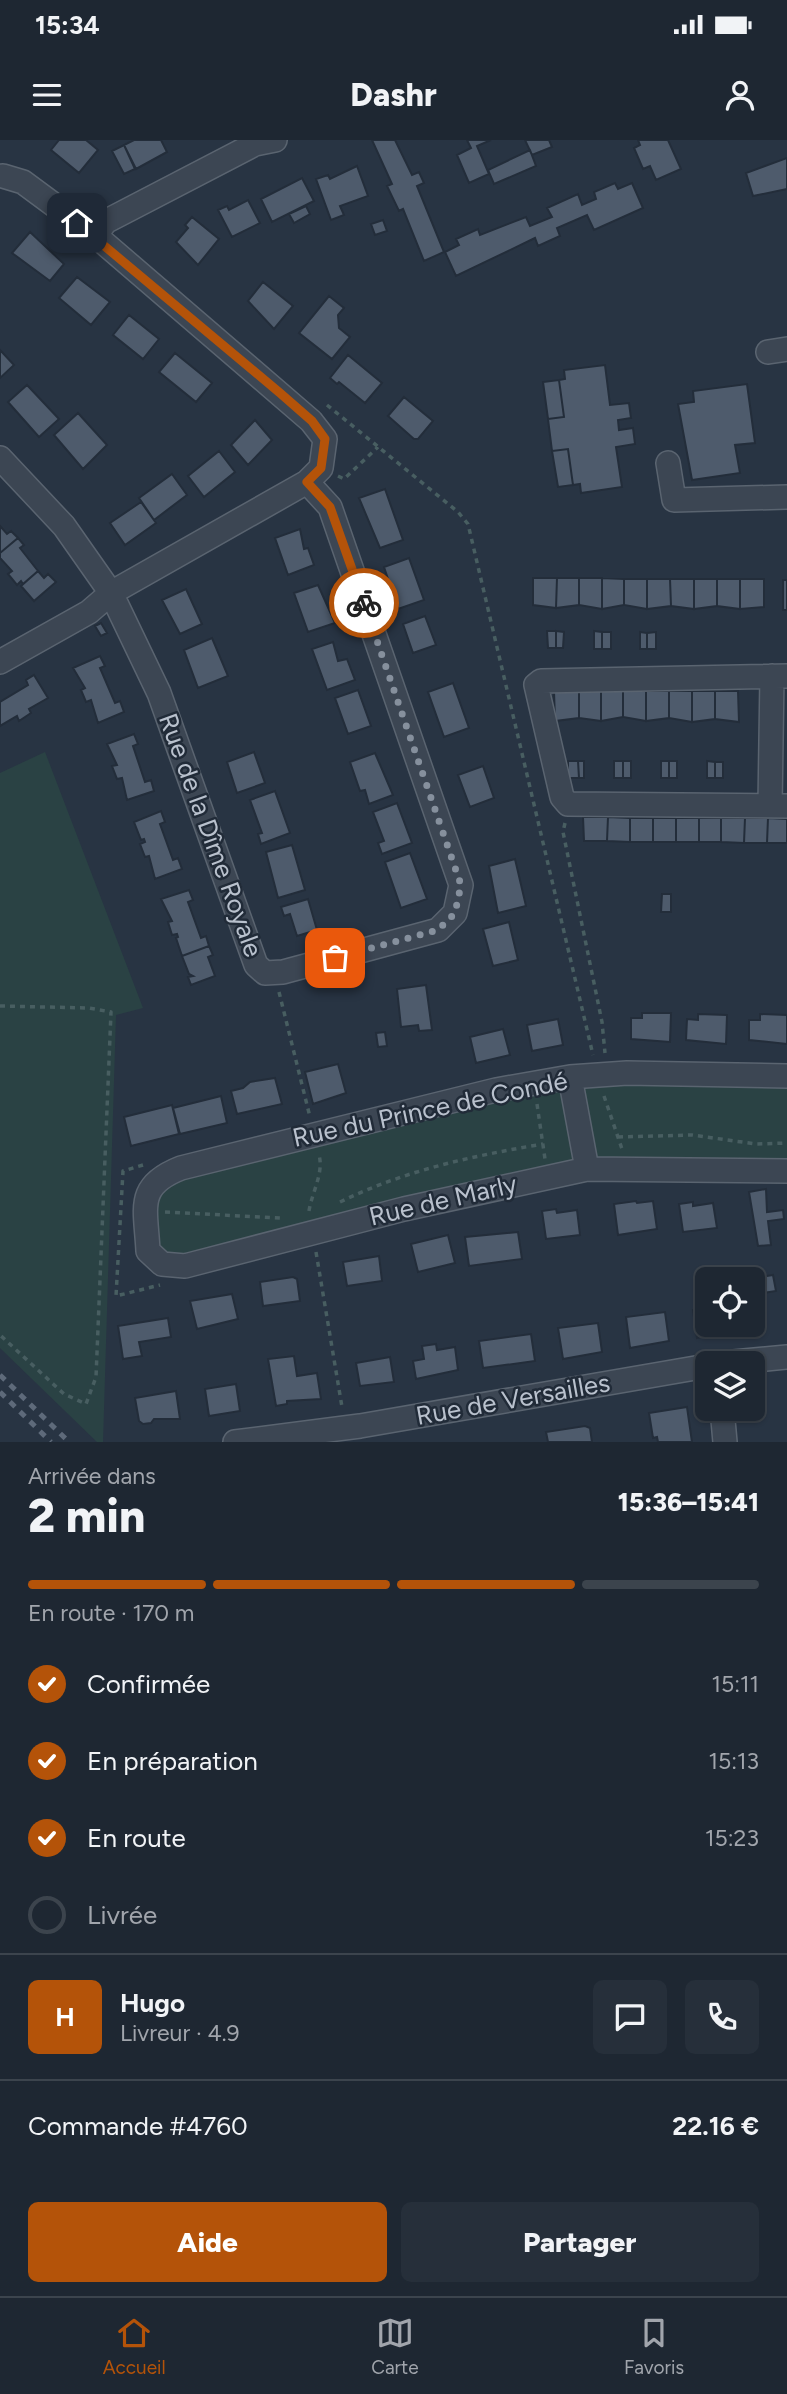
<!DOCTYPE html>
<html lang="fr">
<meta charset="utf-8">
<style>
:root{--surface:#1e2732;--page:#262f3a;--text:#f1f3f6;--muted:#a1a5ac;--line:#3c444d;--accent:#b45309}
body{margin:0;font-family:Figtree,sans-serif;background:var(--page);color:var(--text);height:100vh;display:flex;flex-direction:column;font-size:26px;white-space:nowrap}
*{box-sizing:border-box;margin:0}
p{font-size:23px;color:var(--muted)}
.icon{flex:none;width:38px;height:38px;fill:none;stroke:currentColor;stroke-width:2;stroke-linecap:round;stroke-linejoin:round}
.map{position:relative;height:1302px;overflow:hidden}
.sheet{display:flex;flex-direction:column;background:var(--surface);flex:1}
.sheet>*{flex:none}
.buttons{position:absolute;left:695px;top:1127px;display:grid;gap:14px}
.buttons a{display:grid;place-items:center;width:70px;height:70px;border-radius:10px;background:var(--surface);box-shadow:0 2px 5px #0004,0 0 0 2px var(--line);font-size:35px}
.pin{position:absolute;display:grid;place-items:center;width:60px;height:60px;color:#fff;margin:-30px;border-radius:14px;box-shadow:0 4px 10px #0006}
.courier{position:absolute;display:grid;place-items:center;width:70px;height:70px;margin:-35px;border:5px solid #b45309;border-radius:50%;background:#fff;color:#222;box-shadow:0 2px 9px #0007}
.summary em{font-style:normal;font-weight:800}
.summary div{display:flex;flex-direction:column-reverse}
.summary{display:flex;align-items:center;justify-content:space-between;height:119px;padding:0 28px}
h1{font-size:46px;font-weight:800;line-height:52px}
.bar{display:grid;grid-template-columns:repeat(4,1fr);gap:10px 7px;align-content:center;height:84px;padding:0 28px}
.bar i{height:9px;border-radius:5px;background:var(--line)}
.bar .active{background:var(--accent)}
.bar p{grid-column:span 4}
.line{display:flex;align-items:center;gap:18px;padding:0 28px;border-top:2px solid var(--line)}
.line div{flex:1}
.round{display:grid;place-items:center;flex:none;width:74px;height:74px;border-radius:10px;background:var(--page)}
ol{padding:0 28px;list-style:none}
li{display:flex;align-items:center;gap:21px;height:77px}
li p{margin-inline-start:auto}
li .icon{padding:7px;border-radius:50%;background:var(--accent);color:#fff;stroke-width:4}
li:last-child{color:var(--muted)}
li i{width:38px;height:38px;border:4px solid var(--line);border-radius:50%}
.primary-button{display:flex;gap:14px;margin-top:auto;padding:14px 28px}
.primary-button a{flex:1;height:80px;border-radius:10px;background:var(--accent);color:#fff;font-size:28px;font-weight:800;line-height:80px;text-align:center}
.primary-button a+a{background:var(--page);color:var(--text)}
.status{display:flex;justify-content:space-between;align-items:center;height:49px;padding:0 35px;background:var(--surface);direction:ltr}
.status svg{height:19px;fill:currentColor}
header{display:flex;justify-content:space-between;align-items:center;height:91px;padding:0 28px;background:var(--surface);font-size:32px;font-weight:800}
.dock{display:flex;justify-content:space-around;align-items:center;height:98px;border-top:2px solid var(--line);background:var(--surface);font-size:19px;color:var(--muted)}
.dock a{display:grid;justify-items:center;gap:4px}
.dock .active{color:var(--accent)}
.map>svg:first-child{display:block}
.green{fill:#2a4244}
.building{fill:#4e5b6c;stroke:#232d3a;stroke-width:2}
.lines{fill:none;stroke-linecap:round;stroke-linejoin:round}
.minor-casing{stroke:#5a6470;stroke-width:26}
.path{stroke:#485e61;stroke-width:3.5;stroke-dasharray:5 5;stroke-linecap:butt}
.minor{stroke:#3c4653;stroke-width:23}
.rail{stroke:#5e6a7a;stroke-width:5;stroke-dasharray:7 7;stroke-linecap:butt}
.done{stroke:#86909d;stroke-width:7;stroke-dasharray:0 12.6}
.route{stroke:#b45309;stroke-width:9}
.labels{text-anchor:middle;stroke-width:5;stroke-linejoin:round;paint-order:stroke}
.street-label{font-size:26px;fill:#b9c1cd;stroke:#212b38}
</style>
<div class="status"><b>15:34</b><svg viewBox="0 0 49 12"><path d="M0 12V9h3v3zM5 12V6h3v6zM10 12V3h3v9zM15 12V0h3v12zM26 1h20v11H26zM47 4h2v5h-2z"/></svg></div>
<header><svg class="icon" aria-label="menu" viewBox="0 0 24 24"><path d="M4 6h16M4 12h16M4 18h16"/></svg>Dashr<svg class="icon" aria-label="person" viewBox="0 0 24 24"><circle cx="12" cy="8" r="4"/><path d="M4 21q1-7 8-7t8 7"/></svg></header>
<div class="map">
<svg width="787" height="1302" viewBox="0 0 787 1302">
<rect width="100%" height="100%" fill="#283443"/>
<path class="green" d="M45,612L143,868L116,875L103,1302H97L0,1208V633Z
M787,938V1023L621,1021L170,1118L152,1101L150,1063L166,1041L586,940Z"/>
<path class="building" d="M59,0H86L98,10L79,33L51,10Z
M134,0H161L167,12L136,29L124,5Z
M372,0H395L412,35L419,32L424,43L417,46L444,112L424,121L403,69L399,71L387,46L392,44Z
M467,0H491L477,6L489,34L469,43L457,15L471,8Z
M525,0H549L552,7L532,15Z
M638,0H668L681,29L656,40L650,26L643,29L634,8L640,5Z
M124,5L135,29L124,34L112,11Z
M530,10L536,26L494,44L488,30Z
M787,18V49L753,56L746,33Z
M357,26L368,56L340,66L344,75L331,80L316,39L328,35L330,39Z
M302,38L314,61L272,82L261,59Z
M615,43L618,49L632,43L643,68L594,90L587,75L557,88L560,96L538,106L535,98L456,136L445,112L459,105L456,99L478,89L480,95L526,77L530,86L552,77L547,68L578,54L582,65L596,59L594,52Z
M248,60L260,83L232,97L218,70L227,66L229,70Z
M306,66L310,74L294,83L289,74Z
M192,77L219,99L198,125L176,102L188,88L185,85Z
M383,80L387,91L375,95L371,84Z
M30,92L64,124L50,141L12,113Z
M77,137L110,162L91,185L59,158Z
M263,142L293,166L274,189L248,161Z
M329,156L344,168L338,175L339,188L350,197L332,219L299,193Z
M129,175L159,199L143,219L113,195Z
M0,210L14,225L0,238Z
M175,213L212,243L196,262L159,232Z
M348,215L382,243L365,263L339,242L337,244L330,238Z
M605,225L610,265L629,263L631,278L618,280L619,290L633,288L635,304L616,307L622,347L581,353L580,344L573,345L568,309L552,311L548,279L564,277L559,240L565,239L564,230Z
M559,240L564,277L548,279L543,242Z
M747,244L755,303L735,305L740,333L692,340L678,264L694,262L693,251Z
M27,245L59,279L39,297L8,262Z
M404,257L433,281L418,299H414L388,276Z
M78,273L107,305L83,329L54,295Z
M255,280L272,300L248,325L231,305Z
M568,309L573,345L558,347L552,311Z
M219,311L235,332L204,357L188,336Z
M172,334L187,355L154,380L139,358Z
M385,349L403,400L380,408L359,358Z
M141,362L156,383L125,405L110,383Z
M0,386L7,394L11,391L18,398L0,413Z
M300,389L304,409L308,408L314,425L288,435L275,398Z
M18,398L24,405L20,408L38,431L23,444L21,441L17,445L8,434L12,431L0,418V413Z
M409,418L424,460L398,469L384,427Z
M38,431L44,438L48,434L56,442L34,461L21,446Z
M533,438H557L556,468L533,465Z
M557,438H579V465L556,468Z
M579,438H602V469L579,465Z
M602,438L624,439V465L602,469Z
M624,439H647V469L624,465Z
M647,439H670L671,466L647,469Z
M670,439H694V469L671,466Z
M694,439H717V466L694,469Z
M717,439H740V469L717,466Z
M740,439H764V467L740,469Z
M783,440H787V470H783Z
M318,445L335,483L308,492L294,453Z
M186,449L202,484L180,494L162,460Z
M425,476L436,505L413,513L403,484Z
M101,483L107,493L101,496L95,486Z
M547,491H556V508H548Z
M556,491L564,492L563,508H556Z
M594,491L602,492V509H594Z
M602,492H611V509H602Z
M640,492L647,493V509H640Z
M656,492V509H647V493Z
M212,498L228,536L198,548L184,510Z
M333,502L338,521L347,519L355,540L327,550L312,509Z
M100,516L105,526L100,528L115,563L120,561L124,572L98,583L91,560L86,562L81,550L85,548L73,528Z
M34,535L48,558L29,569L31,573L19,581L17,576L0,586V562L28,545L26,540Z
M453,543L469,588L444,597L428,552Z
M358,550L371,586L348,594L335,558Z
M601,550L623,551V577L601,581Z
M601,550V581L579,578V551Z
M554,551H579V578L555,581Z
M623,551H646V581L623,577Z
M646,551H669V578L646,581Z
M669,551H692V582L669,578Z
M692,551H715V579L692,582Z
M715,551H738L739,582L715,579Z
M134,594L138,604L133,606L145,642L151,640L154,651L127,660L122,638L117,639L112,626L117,625L107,604Z
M254,612L265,643L237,653L227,622Z
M375,613L393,655L369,664L365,650L360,651L350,622Z
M568,621H578L579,638H568Z
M578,621H584V638H579Z
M614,621H623V638H614Z
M623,621H631V638H623Z
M661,621H669V638H661Z
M669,621H677V638H669Z
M707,621L715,622V638H707Z
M715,622H723V638H715Z
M483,626L494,658L470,667L458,635Z
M275,651L290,693L261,704L258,694L262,693L250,660Z
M397,663L412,703L382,714L378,703L384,701L373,672Z
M161,671L165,682L160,684L173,720L178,718L182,729L155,739L149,716L145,717L140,704L145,702L144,699L141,700L134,682Z
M583,677H608L607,701H584Z
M608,677L630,678V702L607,701Z
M630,678H653V702H630Z
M653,678H676V702H653Z
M676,678H699V702H676Z
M699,678H721V702H699Z
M721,678H745L744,703L721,702Z
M745,678H768L767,703H744Z
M768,678L787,679V703H767Z
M292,705L305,750L278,758L266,712Z
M410,713L427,759L401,768L385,722Z
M515,719L526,766L498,773L489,726Z
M189,750L193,760L188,762L201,798L206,796L209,806L182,816L176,798L178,797L177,794L172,795L168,782L172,781L161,759Z
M662,754H671V772H661Z
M308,759L317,790L297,796L290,774L284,776L281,767Z
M509,782L518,820L493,826L483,789Z
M209,806L213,815L208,817L215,836L191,845L188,837L193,836L189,834L182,816Z
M426,845L432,890L419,891L418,885L401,887L397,849Z
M642,873H671L670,902L631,899V878H642Z
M698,874L727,875L726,904L686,900L687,879L698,880Z
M760,874L787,875V904L749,900V880H760Z
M558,879L563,905L532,911L527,885Z
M503,889L510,915L476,923L470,897Z
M385,892L387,906L378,907L376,893Z
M338,924L346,953L313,964L305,932Z
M275,938L282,964L237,974L231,951L243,948L250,942Z
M221,956L227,983L180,994L173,968Z
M172,965L179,994L131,1006L124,977Z
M766,1049L767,1072L783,1070L784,1079L768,1081L771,1105L758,1106L749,1052Z
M636,1061L637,1063L653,1061L657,1089L618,1095L614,1064Z
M693,1062V1066L713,1063L717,1088L683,1092L679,1064Z
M556,1069L557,1073L577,1070L580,1095L546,1099L542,1071Z
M518,1092L522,1119L469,1126L465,1097Z
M448,1095L455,1123L418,1132L411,1104Z
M379,1116L382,1141L347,1146L343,1122Z
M773,1135L776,1151L763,1153L761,1137Z
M293,1137L297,1139L300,1161L263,1166L260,1142Z
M232,1154L238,1179L197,1189L190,1161Z
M707,1168V1185H730V1190L697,1198L693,1170Z
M665,1172L669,1201L630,1208L626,1177Z
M168,1178L171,1197L139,1202L142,1216L123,1219L118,1186Z
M598,1183L602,1212L563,1219L558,1188Z
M531,1194L535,1221L483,1228L479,1201Z
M436,1204L437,1210L455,1207L458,1230L416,1239L413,1221L424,1219L422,1206Z
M294,1216L297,1236L317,1233L321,1259L287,1261V1264L276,1266L268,1219Z
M390,1217L394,1242L360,1246L356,1223Z
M236,1244L240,1271L209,1276L205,1249Z
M176,1251L180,1279H154L151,1283L143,1284L139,1281L135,1258Z
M687,1267L692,1302H658L657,1297L653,1298L649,1273Z
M585,1286L590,1288L592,1302H548L546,1292Z"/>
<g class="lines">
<defs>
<path id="minor" d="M96,96L105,82L255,4L275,0
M768,212L787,209
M0,318L64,386L111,453L159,553L256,825L265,833L283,832L438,790L455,773L461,745L330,367L307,342
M668,323L674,360L787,357
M0,522L89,472L111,453L307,342L321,328L325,299L311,281L96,96L23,42L3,36
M787,536L541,541L536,545L562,657L568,664L787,666
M770,666L772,536
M787,936L627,933L570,937L496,950L181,1028C135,1046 146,1068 148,1111L162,1124L185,1126L404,1069L587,1029L787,1031
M570,937L587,1029
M723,1223L787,1217
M722,1269L725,1302
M235,1302L360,1286L707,1226"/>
</defs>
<use href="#minor" class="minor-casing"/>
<path class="path" d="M327,265L458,372L468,384L593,915
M338,336L344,339L378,307
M565,683L563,692L602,882L605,913
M279,852L310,977
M0,866L89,868L111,872L96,1237L86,1264L64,1254L0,1195
M604,956L622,1009
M537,964L545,1019
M618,997L692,995L756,1004L787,1003
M143,1025L123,1031L116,1156L160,1145
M340,1062C406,1030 472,1016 543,1004
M309,1071C312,1052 324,1033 319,1015
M165,1072L280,1078
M316,1112L342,1267"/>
<use href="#minor" class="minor"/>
<path class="rail" d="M0,1235L69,1302
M0,1252L51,1302"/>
</g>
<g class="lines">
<path class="done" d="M335,818L438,790L455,773L461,745L364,463"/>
<path class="route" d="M77,83L280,253L312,281L325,299L321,328L307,342L330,367L364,463"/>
</g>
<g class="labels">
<g class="street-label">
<text transform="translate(211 695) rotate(70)" y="9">Rue de la Dîme Royale</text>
<text transform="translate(430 969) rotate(-12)" y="9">Rue du Prince de Condé</text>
<text transform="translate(443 1060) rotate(-13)" y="9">Rue de Marly</text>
<text transform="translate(513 1259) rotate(-10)" y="9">Rue de Versailles</text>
</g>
</g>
</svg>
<div class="buttons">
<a><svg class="icon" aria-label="locate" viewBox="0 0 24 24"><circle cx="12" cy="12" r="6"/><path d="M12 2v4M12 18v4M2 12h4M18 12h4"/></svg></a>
<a><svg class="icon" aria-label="layers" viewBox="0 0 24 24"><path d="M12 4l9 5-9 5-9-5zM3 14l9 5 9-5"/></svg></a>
</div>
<div class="pin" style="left:335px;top:818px;background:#ea580c"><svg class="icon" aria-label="bag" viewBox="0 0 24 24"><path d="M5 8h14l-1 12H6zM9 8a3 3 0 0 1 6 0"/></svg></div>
<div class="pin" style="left:77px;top:83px;background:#1f2937"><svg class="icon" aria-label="home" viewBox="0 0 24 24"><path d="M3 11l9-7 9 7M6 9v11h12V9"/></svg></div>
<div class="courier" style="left:364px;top:463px"><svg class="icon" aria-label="bike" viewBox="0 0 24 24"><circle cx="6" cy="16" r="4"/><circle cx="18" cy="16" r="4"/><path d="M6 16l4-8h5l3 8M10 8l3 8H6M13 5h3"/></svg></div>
</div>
<section class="sheet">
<div class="summary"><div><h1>2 min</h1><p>Arrivée dans</p></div><em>15:36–15:41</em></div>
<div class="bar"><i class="active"></i><i class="active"></i><i class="active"></i><i></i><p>En route · 170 m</p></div>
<ol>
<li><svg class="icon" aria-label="check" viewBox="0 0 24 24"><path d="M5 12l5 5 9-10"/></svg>Confirmée<p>15:11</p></li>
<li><svg class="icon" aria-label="check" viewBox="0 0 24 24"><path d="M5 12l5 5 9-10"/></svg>En préparation<p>15:13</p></li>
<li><svg class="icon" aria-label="check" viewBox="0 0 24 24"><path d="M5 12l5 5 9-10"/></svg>En route<p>15:23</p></li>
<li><i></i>Livrée</li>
</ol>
<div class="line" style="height:126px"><b class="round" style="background:var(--accent);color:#fff">H</b><div><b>Hugo</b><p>Livreur · 4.9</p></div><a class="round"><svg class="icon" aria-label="chat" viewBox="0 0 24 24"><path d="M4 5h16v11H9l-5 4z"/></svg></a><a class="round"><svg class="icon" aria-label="phone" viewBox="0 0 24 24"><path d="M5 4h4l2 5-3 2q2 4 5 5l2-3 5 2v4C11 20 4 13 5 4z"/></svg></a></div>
<div class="line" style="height:91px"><div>Commande #4760</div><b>22.16 €</b></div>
<div class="primary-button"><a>Aide</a><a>Partager</a></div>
</section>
<nav class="dock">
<a class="active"><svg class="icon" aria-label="home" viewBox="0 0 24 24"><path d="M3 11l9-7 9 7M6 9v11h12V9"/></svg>Accueil</a>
<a><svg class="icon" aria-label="map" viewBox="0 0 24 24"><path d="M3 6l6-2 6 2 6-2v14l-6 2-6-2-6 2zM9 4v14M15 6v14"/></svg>Carte</a>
<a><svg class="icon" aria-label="saved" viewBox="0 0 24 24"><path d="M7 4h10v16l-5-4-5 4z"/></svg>Favoris</a>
</nav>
